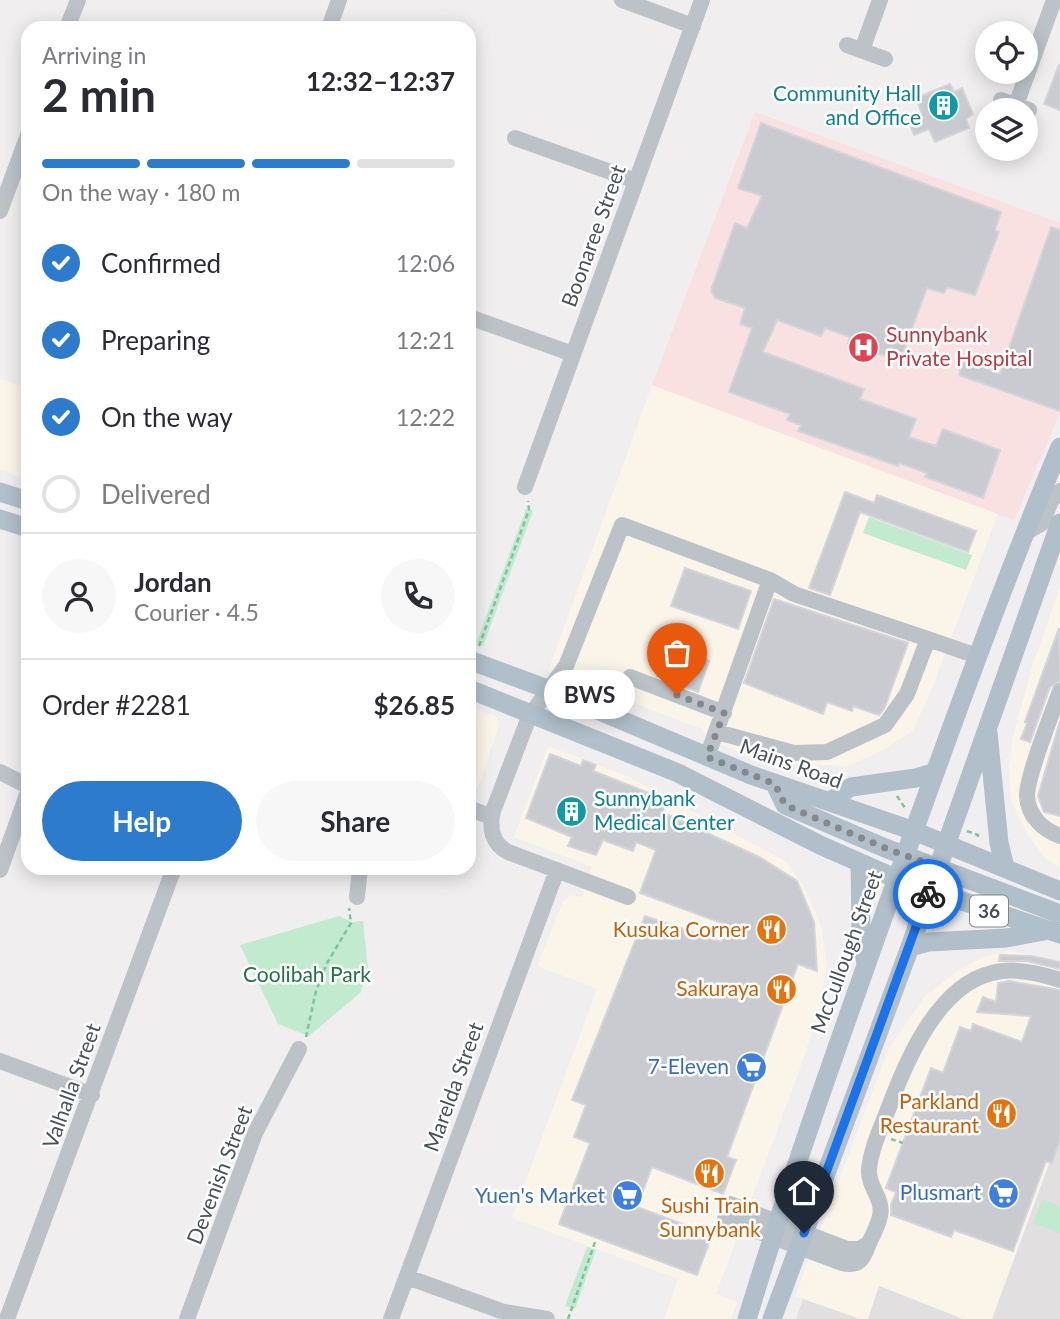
<!DOCTYPE html>
<meta charset="utf-8">
<style>
:root{--surface:#fff;--page:#f7f7f7;--text:#2b2b33;--muted:#7c7c81;--line:#e1e1e2;--accent:#2c7bcc}
body{margin:0;font-family:Lato,sans-serif;background:var(--page);color:var(--text);height:100vh;display:flex;flex-direction:column;font-size:26px;white-space:nowrap}
*{box-sizing:border-box;margin:0}
p{font-size:23px;color:var(--muted)}
.icon{flex:none;width:38px;height:38px;fill:none;stroke:currentColor;stroke-width:2;stroke-linecap:round;stroke-linejoin:round}
.map{position:relative;flex:1;overflow:hidden}
.details{position:absolute;left:21px;top:21px;width:455px;height:854px;display:flex;flex-direction:column;background:var(--surface);border-radius:21px;box-shadow:0 4px 18px #0003}
.details>*{flex:none}
.buttons{position:absolute;left:975px;top:21px;display:grid;gap:14px}
.buttons a{display:grid;place-items:center;width:63px;height:63px;border-radius:50%;background:var(--surface);box-shadow:0 4px 18px #0003;font-size:35px}
.pin{position:absolute;display:grid;place-items:center;width:60px;height:60px;color:#fff;margin:-72px -30px;border-radius:50% 50% 50% 0;rotate:-45deg;box-shadow:0 0 7px #0007}
.pin .icon{rotate:45deg}
.courier{position:absolute;display:grid;place-items:center;width:70px;height:70px;margin:-35px;border:5px solid #1a73e8;border-radius:50%;background:#fff;color:#222;box-shadow:0 2px 9px #0007}
.bubble{position:absolute;height:49px;border-radius:24px;background:var(--surface);box-shadow:0 4px 18px #0003;font-size:23px;font-weight:700;line-height:49px;text-align:center}
.summary em{font-style:normal;font-weight:700}
.summary div{display:flex;flex-direction:column-reverse}
.summary{display:flex;align-items:center;justify-content:space-between;height:119px;padding:0 21px}
h1{font-size:46px;font-weight:700;line-height:52px}
.bar{display:grid;grid-template-columns:repeat(4,1fr);gap:10px 7px;align-content:center;height:84px;padding:0 21px}
.bar i{height:9px;border-radius:5px;background:var(--line)}
.bar .on{background:var(--accent)}
.bar p{grid-column:span 4}
.line{display:flex;align-items:center;gap:18px;padding:0 21px;border-top:2px solid var(--line)}
.line div{flex:1}
.round{display:grid;place-items:center;flex:none;width:74px;height:74px;border-radius:37px;background:var(--page)}
ol{padding:0 21px;list-style:none}
li{display:flex;align-items:center;gap:21px;height:77px}
li p{margin-inline-start:auto}
li .icon{padding:7px;border-radius:50%;background:var(--accent);color:#fff;stroke-width:4}
li:last-child{color:var(--muted)}
li i{width:38px;height:38px;border:4px solid var(--line);border-radius:50%}
.primary-button{display:flex;gap:14px;margin-top:auto;padding:14px 21px}
.primary-button a{flex:1;height:80px;border-radius:42px;background:var(--accent);color:#fff;font-size:28px;font-weight:700;line-height:80px;text-align:center}
.primary-button a+a{background:var(--page);color:var(--text)}
.map>svg:first-child{display:block}
.commercial{fill:#faf4e9}
.education{fill:#e1dfdf}
.medical{fill:#f8e1e0}
.green{fill:#c1eace}
.building{fill:#c9cbd0;stroke:#d3d5d9;stroke-width:2}
.lines{fill:none;stroke-linecap:round;stroke-linejoin:round}
.path{stroke:#7cc49d;stroke-width:2.5;stroke-dasharray:5 3.5;stroke-linecap:butt}
.minor{stroke:#bbc3c9;stroke-width:16}
.major{stroke:#b0bfca;stroke-width:19}
.done{stroke:#83898d;stroke-width:7;stroke-dasharray:0 12.6}
.route{stroke:#1a73e8;stroke-width:9}
.labels{text-anchor:middle;stroke-width:5;stroke-linejoin:round;paint-order:stroke}
.shield{fill:#fff;stroke:#7f868b;stroke-width:2}
.shield-label{font-size:19px;font-weight:bold;fill:#485259}
.culture-label{font-size:21px;fill:#0d838f;stroke:#fff;text-anchor:end}
.street-label{font-size:21px;fill:#485259;stroke:#fff}
.health-label{font-size:21px;fill:#be3a42;stroke:#fff;text-anchor:start}
.food-label{font-size:21px;fill:#c56008;stroke:#fff;text-anchor:end}
.park-label{font-size:21px;fill:#217345;stroke:#fff}
.shop-label{font-size:21px;fill:#366cbe;stroke:#fff;text-anchor:end}
</style>
<div class="map">
<svg width="1060" height="1319" viewBox="0 0 1060 1319">
<rect width="100%" height="100%" fill="#f0eeee"/>
<path class="commercial" d="M0,378L28,389V480L0,470Z
M652,385L998,514L931,691L913,731L881,751L847,766L769,763L706,739L702,729L548,671Z
M1060,587V867L1046,859L1027,834L1011,800L1009,767L1013,736L1032,667Z
M469,706L497,717L499,725L480,782L477,788L469,790Z
M548,746L627,776L787,862L807,892L821,926L827,965L818,1015L796,1080L716,1294L737,1302L731,1319H664L678,1279L512,1218L597,989L537,966L563,901L571,895L582,897L592,867L514,837Z
M1011,951L1060,961V1140H1057L992,1319H963L880,1286L868,1319H860L795,1296L889,1048L925,996L955,973L982,957Z"/>
<path class="education" d="M1058,1140H1060V1319H992Z
M879,1286L963,1319H868Z
M803,1299L860,1319H796Z"/>
<path class="medical" d="M755,112L1060,223V413L1014,520L652,385Z"/>
<path class="green" d="M526,509L533,511L483,646L476,644Z
M869,517L972,555L966,570L863,533Z
M339,916L352,922L363,921L368,968L361,992L309,1036L278,1024L240,945Z
M1042,1199L1060,1206V1233L1033,1223Z
M587,1247L596,1250L575,1309L565,1306Z"/>
<path class="building" d="M1059,65L1060,66V110L1044,104Z
M950,84L954,92L962,88L973,114L966,119L969,128L935,142L929,129L914,135L909,121L922,114L916,98Z
M761,123L1001,212L995,230L999,232L975,295L947,287L944,293L927,288L900,361L848,343L850,337L825,328L821,336L777,320L763,352L864,389L860,399L916,419L909,437L936,446L943,429L1000,450L983,498L925,477L927,473L899,463L898,466L798,431L801,425L787,420L790,414L729,392L752,328L740,324L745,308L715,298L711,290L735,223L747,228L762,196L738,188Z
M1051,227L1060,230V411L959,375L963,360L1000,374Z
M845,492L874,503L877,495L976,531L968,552L860,512L830,595L809,588Z
M685,568L751,591L738,629L671,606Z
M774,599L908,643L885,707L879,715L853,706L852,711L827,702L823,714L744,683Z
M1059,628L1060,681L1050,687L1030,742L1021,739L1027,723L1025,722Z
M676,644L705,655L703,658L709,661L698,692L657,676L668,646L674,649Z
M1060,721V816L1044,812L1038,796Z
M550,754L581,766L583,760L596,765L593,771L667,800L662,812L761,858L797,881L814,922L817,971L798,964L727,1157L736,1160L723,1194L652,1167L637,1207L712,1235L697,1275L559,1224L590,1143L574,1137L586,1105L572,1100L645,916L721,942L727,925L640,893L656,850L636,842L633,851L603,840L596,855L568,846L572,837L526,818Z
M1000,955L1031,956L1060,962V969L1027,961H999Z
M1009,981L1060,990V1140L1052,1163L1046,1161L1013,1251L954,1230L951,1237L891,1215V1205L896,1192L886,1188L931,1068L943,1073L960,1027L971,1031L973,1024L1022,1042L1031,1016L977,1012L983,997L996,1002L998,983Z"/>
<g class="lines">
<path class="path" d="M479,646L529,510L528,501
M897,796L905,808
M967,831L978,835L977,840
M940,916L943,926
M306,1037L316,991L327,963L351,923L349,908
M891,1139L903,1143
M568,1319L595,1242"/>
<path class="minor" d="M622,0L693,26
M67,28L78,0
M329,28L339,0
M847,45L885,59
M862,50L880,0
M1001,100L1029,110
M1016,105L1054,0
M515,138L636,181
M0,211L28,135
M469,317L573,354
M525,487L702,0
M1025,533L1042,523L1051,501L1060,491
M630,677L724,713
M1060,691C1052,714 1027,775 1027,796C1028,816 1043,830 1060,836
M717,732L794,753L827,752L885,725L907,694L928,639L977,656
M707,757L770,580
M0,772L28,786
M469,808L491,817
M0,870L28,792
M357,897L360,868
M628,897L508,852C492,844 489,828 493,811L529,717L566,666L622,525L770,580L794,594L928,639
M0,1061L92,1095
M730,1204L847,1249H860L869,1243
M725,1219L842,1263C862,1268 864,1255 870,1241C874,1233 878,1225 880,1216C884,1199 868,1187 869,1170C871,1146 884,1122 892,1099C909,1055 940,985 992,973C1013,967 1039,973 1060,980
M407,1277L504,1312L547,1319
M7,1319L174,868
M187,1319L255,1133L299,1049
M391,1319L557,870"/>
<path class="major" d="M0,492L28,501
M0,519L28,528
M469,660L550,690L751,775L914,831L1060,891
M469,689L678,773L820,845L897,879L1060,934
M988,733L999,843L1005,867
M775,784L785,805L885,848L1060,914
M829,802L851,787L916,778L935,772
M860,863L861,934L866,964
M910,947L928,942L1006,938L1044,931
M747,1319C795,1162 851,1008 906,853C955,717 1004,581 1060,447
M772,1319L910,947L1060,523"/>
</g>
<g class="lines">
<path class="done" d="M677,695L724,713L707,757L775,784L785,805L885,848L938,867L928,894"/>
<path class="route" d="M804,1233L928,894"/>
</g>
<defs>
<symbol id="building-disc" viewBox="-11 -11 22 22"><circle r="9.5" fill="#0f9aa8" stroke="#fff"/><path d="M-4-6H4V6H1V3H-1V6H-4ZM-2.5-4.3h1.7v1.8h-1.7ZM.8-4.3h1.7v1.8H.8ZM-2.5-1h1.7V.8h-1.7ZM.8-1h1.7V.8H.8Z" fill="#fff"/></symbol>
<symbol id="hospital-disc" viewBox="-11 -11 22 22"><circle r="9.5" fill="#e0444e" stroke="#fff"/><path d="M-5-5h3v3.5h4V-5h3V5h-3V1.5h-4V5h-3Z" fill="#fff"/></symbol>
<symbol id="restaurant-disc" viewBox="-11 -11 22 22"><circle r="9.5" fill="#e8710a" stroke="#fff"/><path d="M-5-6h1v4h1v-4h1v4h1v-4h1v5L-1.5 .5V6h-2V.5L-5-1ZM5-6V6H3V1.5H1.5Q1.5-4 5-6Z" fill="#fff"/></symbol>
<symbol id="supermarket-disc" viewBox="-11 -11 22 22"><circle r="9.5" fill="#3f7fe0" stroke="#fff"/><path d="M-6-5.5h2.5l.6 2H6L4.5 2H-2.5L-4.4-4H-6ZM-1.5 3.2a1.3 1.3 0 1 0 .1 0ZM3 3.2a1.3 1.3 0 1 0 .1 0Z" fill="#fff"/></symbol>
</defs>
<g fill-rule="evenodd">
<use href="#building-disc" x="926" y="88" width="35" height="35"/>
<use href="#hospital-disc" x="846" y="330" width="35" height="35"/>
<use href="#building-disc" x="554" y="794" width="35" height="35"/>
<use href="#restaurant-disc" x="754" y="912" width="35" height="35"/>
<use href="#restaurant-disc" x="764" y="972" width="35" height="35"/>
<use href="#supermarket-disc" x="734" y="1050" width="35" height="35"/>
<use href="#restaurant-disc" x="984" y="1096" width="35" height="35"/>
<use href="#restaurant-disc" x="692" y="1156" width="35" height="35"/>
<use href="#supermarket-disc" x="986" y="1176" width="35" height="35"/>
<use href="#supermarket-disc" x="610" y="1178" width="35" height="35"/>
</g>
<g class="labels">
<rect class="shield" x="970" y="895.5" width="38" height="31" rx="5"/>
<g class="shield-label">
<text x="989" y="918">36</text>
</g>
<g class="culture-label">
<text x="921" y="101">Community Hall<tspan x="921" dy="24">and Office</tspan></text>
<text x="594" y="806" text-anchor="start">Sunnybank<tspan x="594" dy="24">Medical Center</tspan></text>
</g>
<g class="street-label">
<text transform="translate(594 236) rotate(-70)" y="7">Boonaree Street</text>
<text transform="translate(791 764) rotate(20)" y="7">Mains Road</text>
<text transform="translate(847 952) rotate(-70)" y="7">McCullough Street</text>
<text transform="translate(72 1086) rotate(-70)" y="7">Valhalla Street</text>
<text transform="translate(454 1087) rotate(-70)" y="7">Marelda Street</text>
<text transform="translate(220 1175) rotate(-69)" y="7">Devenish Street</text>
</g>
<g class="health-label">
<text x="886" y="342">Sunnybank<tspan x="886" dy="24">Private Hospital</tspan></text>
</g>
<g class="food-label">
<text x="749" y="937">Kusuka Corner</text>
<text x="759" y="996">Sakuraya</text>
<text x="979" y="1109">Parkland<tspan x="979" dy="24">Restaurant</tspan></text>
<text x="710" y="1213" text-anchor="middle">Sushi Train<tspan x="710" dy="24">Sunnybank</tspan></text>
</g>
<g class="park-label">
<text x="307" y="982">Coolibah Park</text>
</g>
<g class="shop-label">
<text x="729" y="1074">7-Eleven</text>
<text x="981" y="1200">Plusmart</text>
<text x="605" y="1203">Yuen's Market</text>
</g>
</g>
</svg>
<div class="buttons">
<a><svg class="icon" aria-label="locate" viewBox="0 0 24 24"><circle cx="12" cy="12" r="6"/><path d="M12 2v4M12 18v4M2 12h4M18 12h4"/></svg></a>
<a><svg class="icon" aria-label="layers" viewBox="0 0 24 24"><path d="M12 4l9 5-9 5-9-5zM3 14l9 5 9-5"/></svg></a>
</div>
<div class="pin" style="left:677px;top:695px;background:#ea580c"><svg class="icon" aria-label="bag" viewBox="0 0 24 24"><path d="M5 8h14l-1 12H6zM9 8a3 3 0 0 1 6 0"/></svg></div>
<div class="pin" style="left:804px;top:1233px;background:#1f2937"><svg class="icon" aria-label="home" viewBox="0 0 24 24"><path d="M3 11l9-7 9 7M6 9v11h12V9"/></svg></div>
<div class="courier" style="left:928px;top:894px"><svg class="icon" aria-label="bike" viewBox="0 0 24 24"><circle cx="6" cy="16" r="4"/><circle cx="18" cy="16" r="4"/><path d="M6 16l4-8h5l3 8M10 8l3 8H6M13 5h3"/></svg></div>
<div class="bubble" style="left:544px;top:670px;width:91px">BWS</div>
<section class="details">
<div class="summary"><div><h1>2 min</h1><p>Arriving in</p></div><em>12:32–12:37</em></div>
<div class="bar"><i class="on"></i><i class="on"></i><i class="on"></i><i></i><p>On the way · 180 m</p></div>
<ol>
<li><svg class="icon" aria-label="check" viewBox="0 0 24 24"><path d="M5 12l5 5 9-10"/></svg>Confirmed<p>12:06</p></li>
<li><svg class="icon" aria-label="check" viewBox="0 0 24 24"><path d="M5 12l5 5 9-10"/></svg>Preparing<p>12:21</p></li>
<li><svg class="icon" aria-label="check" viewBox="0 0 24 24"><path d="M5 12l5 5 9-10"/></svg>On the way<p>12:22</p></li>
<li><i></i>Delivered</li>
</ol>
<div class="line" style="height:126px"><a class="round"><svg class="icon" aria-label="person" viewBox="0 0 24 24"><circle cx="12" cy="8" r="4"/><path d="M4 21q1-7 8-7t8 7"/></svg></a><div><b>Jordan</b><p>Courier · 4.5</p></div><a class="round"><svg class="icon" aria-label="phone" viewBox="0 0 24 24"><path d="M5 4h4l2 5-3 2q2 4 5 5l2-3 5 2v4C11 20 4 13 5 4z"/></svg></a></div>
<div class="line" style="height:91px"><div>Order #2281</div><b>$26.85</b></div>
<div class="primary-button"><a>Help</a><a>Share</a></div>
</section>
</div>
